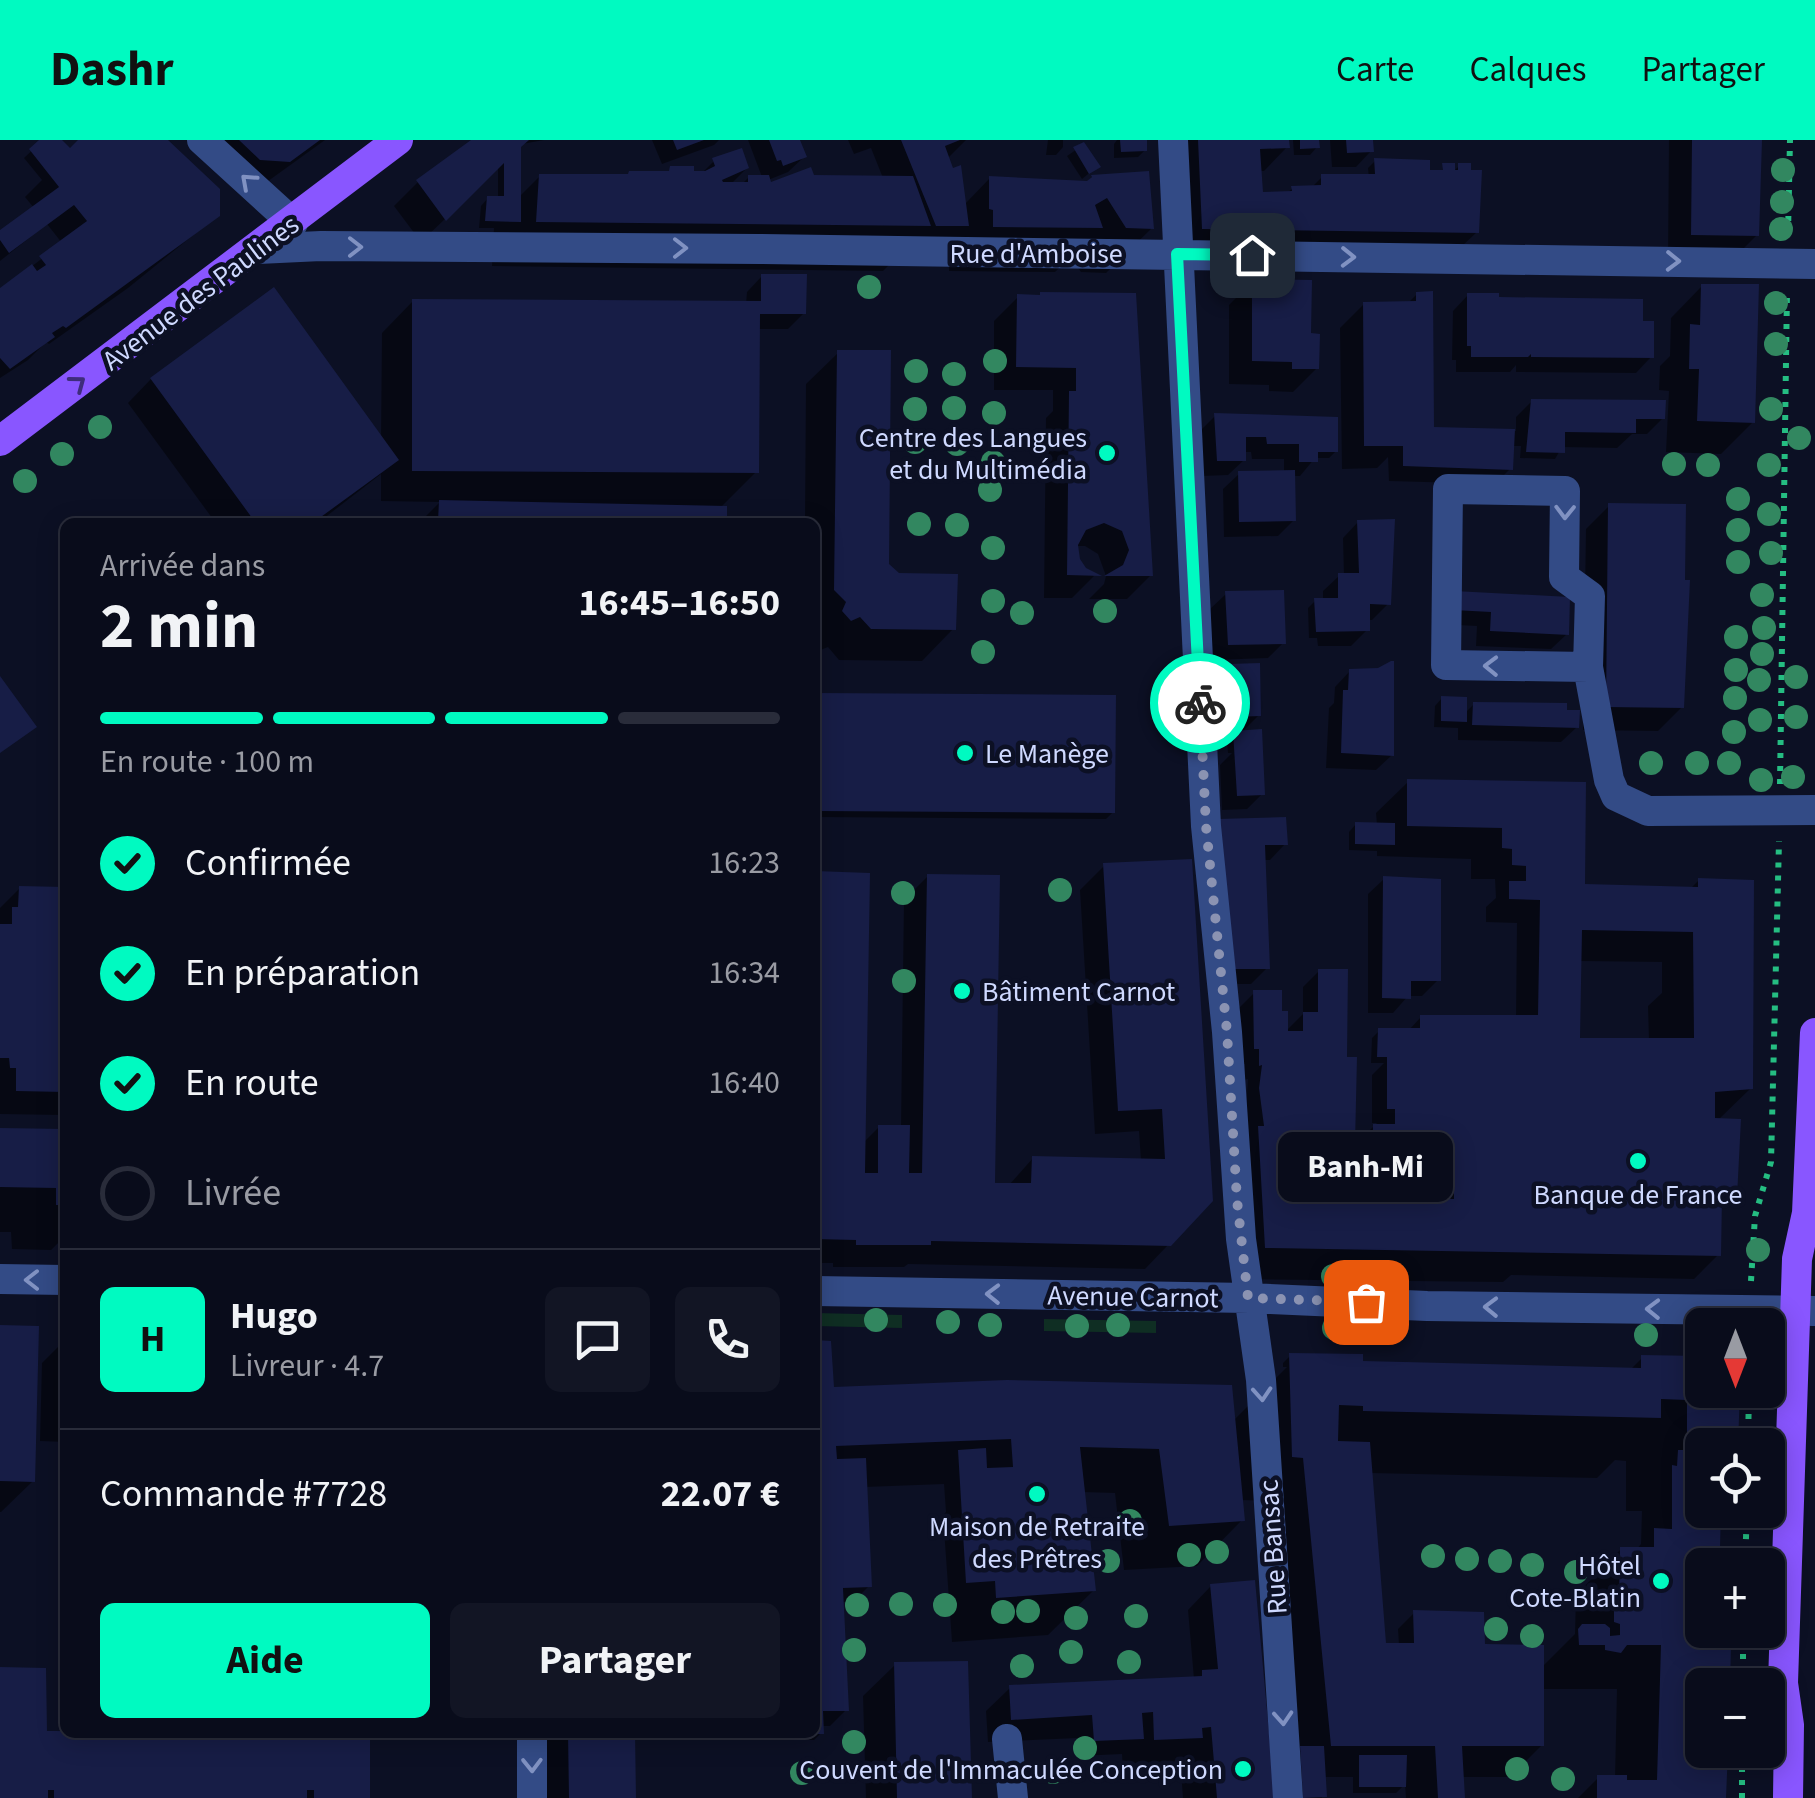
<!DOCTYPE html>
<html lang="fr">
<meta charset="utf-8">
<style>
:root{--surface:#090c1b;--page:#121524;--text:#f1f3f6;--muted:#999ba3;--line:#292c3a;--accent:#00fac1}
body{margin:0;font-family:"Source Sans 3",sans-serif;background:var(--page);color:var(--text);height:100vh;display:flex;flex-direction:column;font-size:38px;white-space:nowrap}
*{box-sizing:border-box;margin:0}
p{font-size:32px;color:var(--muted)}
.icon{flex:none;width:55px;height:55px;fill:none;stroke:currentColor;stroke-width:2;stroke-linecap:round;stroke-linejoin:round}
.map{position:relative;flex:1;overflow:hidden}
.side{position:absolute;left:60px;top:378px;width:760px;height:1220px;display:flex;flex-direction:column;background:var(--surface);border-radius:15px;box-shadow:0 5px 25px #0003,0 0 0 2px var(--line)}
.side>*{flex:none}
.needle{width:65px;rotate:180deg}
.tools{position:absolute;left:1685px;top:1168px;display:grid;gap:20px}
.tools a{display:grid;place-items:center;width:100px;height:100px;border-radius:15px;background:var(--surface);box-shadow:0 5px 25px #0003,0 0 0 2px var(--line);font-size:50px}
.pin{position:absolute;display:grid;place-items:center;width:85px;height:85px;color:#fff;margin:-42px;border-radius:20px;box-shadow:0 5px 15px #0006}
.courier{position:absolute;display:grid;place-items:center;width:100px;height:100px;margin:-50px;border:8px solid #00fac1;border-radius:50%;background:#fff;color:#222;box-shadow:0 2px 12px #0007}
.bubble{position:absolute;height:70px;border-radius:15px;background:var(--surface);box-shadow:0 5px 25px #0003,0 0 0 2px var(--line);font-size:32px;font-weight:700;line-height:70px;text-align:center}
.head em{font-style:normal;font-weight:700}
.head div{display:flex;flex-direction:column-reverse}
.head{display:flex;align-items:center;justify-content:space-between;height:170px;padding:0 40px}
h1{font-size:65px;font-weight:700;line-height:75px}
.bar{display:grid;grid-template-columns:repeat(4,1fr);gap:15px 10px;align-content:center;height:120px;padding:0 40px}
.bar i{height:12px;border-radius:8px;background:var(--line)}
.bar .active{background:var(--accent)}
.bar p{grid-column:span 4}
.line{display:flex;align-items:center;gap:25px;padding:0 40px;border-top:2px solid var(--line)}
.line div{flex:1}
.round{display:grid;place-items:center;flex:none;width:105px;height:105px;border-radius:15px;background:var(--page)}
ol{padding:0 40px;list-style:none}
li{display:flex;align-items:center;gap:30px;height:110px}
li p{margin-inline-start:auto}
li .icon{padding:10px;border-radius:50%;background:var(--accent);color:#111;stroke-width:4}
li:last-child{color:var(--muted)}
li i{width:55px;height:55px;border:5px solid var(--line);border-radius:50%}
.button{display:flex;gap:20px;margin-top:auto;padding:20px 40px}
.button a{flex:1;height:115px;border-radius:15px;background:var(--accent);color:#111;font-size:40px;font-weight:700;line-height:115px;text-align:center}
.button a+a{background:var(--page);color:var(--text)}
header{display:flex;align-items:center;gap:60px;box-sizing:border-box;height:140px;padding:0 50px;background:var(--accent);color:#111}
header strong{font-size:48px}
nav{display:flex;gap:55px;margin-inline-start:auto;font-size:35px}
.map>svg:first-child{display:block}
.green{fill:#0f2e23}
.shadow{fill:#0007;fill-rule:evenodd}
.building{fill:#171d46;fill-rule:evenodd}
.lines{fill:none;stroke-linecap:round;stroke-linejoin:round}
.path{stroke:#25bd82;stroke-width:6;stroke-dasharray:5 8;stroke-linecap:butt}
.minor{stroke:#334b86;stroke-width:30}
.major{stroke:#8956ff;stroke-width:30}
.tree{fill:#328760}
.oneway{stroke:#8192c2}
.oneway2{stroke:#3e2c7c}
.done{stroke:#8b93b2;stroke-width:10;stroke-dasharray:0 18}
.route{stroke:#00fac1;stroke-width:12}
.poi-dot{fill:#00fac1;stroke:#0c1024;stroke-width:4}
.labels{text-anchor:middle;stroke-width:9;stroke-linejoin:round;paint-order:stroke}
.street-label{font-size:28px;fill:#cfd9ff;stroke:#0c1024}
.poi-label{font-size:28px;fill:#cfd9ff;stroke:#0c1024;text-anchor:end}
</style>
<header>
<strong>Dashr</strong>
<nav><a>Carte</a><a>Calques</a><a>Partager</a></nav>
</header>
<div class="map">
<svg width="1815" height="1658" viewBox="0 0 1815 1658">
<rect width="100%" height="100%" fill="#0c1024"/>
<path class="green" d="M815,1173L902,1175V1188L815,1186Z
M1044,1179L1156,1181V1193L1044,1191Z"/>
<path class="shadow" d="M43,0H58L60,15L82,0H164L218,75L128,148L49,204L46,202L28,220L0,238V151L62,103L47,84L0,121V93L34,68L25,57L42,40L24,18Z
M190,0H325L264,44Z
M475,0H544L522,4L519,7L518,58L540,36L701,34L714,21L747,28L730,45H741L749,37H762L748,0H798L804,17L788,32L768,40L770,46L812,38H883L871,8L854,14L848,0H966L947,19L964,65L990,38L1086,43L1092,37L1146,34L1152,88L1106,133L1081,132L1070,117L1055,132L949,131V114L910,104L883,131L492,126L494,88H479L481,66L488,58H498V28L421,102L394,66L418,42Z
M652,0H719L714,5L662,24Z
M1048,0H1063V7L1056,15H1046Z
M1117,0H1144L1145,10L1138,17L1114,18V4Z
M1178,0H1287V7L1264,31H1259L1261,54L1287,53L1293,48H1311L1322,37L1369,38L1368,28L1375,21L1427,32H1453L1459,26L1477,92L1461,107L1180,111Z
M1293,0H1317V7L1310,15H1294Z
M1330,0H1370L1371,11L1356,27H1332Z
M1669,0H1759L1757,95L1733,119L1668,118Z
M1083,5L1098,26L1082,39L1067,16Z
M762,136L804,173L788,189H758L756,332L720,368H724V382H420L440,362L381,361V334L319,382H215L128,263L151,239L381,300L382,193L413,161L746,164L747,152Z
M1253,141L1308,196L1317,228L1293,252L1269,251V245L1229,244V165Z
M1702,146L1753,282L1721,314L1666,312L1669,251L1659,250L1660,226L1670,216L1671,178Z
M1417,154L1431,289L1516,291V277L1532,261L1663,278L1647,294H1632L1617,308L1562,307L1555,319L1520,318L1521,306H1512L1511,328L1495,344L1389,341L1388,317L1377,328L1342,329L1340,188L1364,164H1407Z
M1468,155L1641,183L1651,217L1636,233L1516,232V225L1510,232H1456V220H1452L1453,171Z
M1134,156L1151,435L1127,459H1089L1104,444L1106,436L1098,414L1085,406H1077L1075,412L1084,429L1094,436L1072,458H1044L1046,278L1053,271V250H994V181L1018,157Z
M838,213L887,425L953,489L922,521L839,520L828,507L818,511L815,507V382H805L806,244Z
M1215,276L1336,311L1329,318H1315L1300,336H1292L1294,380L1278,396L1224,397L1223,349L1239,334L1284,333V319H1252L1251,312H1244V320L1228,335L1202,336L1200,291Z
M1609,366L1682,567L1658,591L1583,590L1586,389Z
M1358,382L1388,464L1372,480H1367V490L1351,506H1318L1317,498H1309L1308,468L1315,461H1323V451L1339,436H1344L1343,398Z
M1226,454L1283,503L1268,518L1213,520L1210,469Z
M1455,454L1567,494L1551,509L1476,506L1477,486L1438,484Z
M1230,526L1259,575L1241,593L1262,654L1247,669L1222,670L1220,625L1232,613H1228L1227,600L1236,591L1217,592L1214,542Z
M1350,531L1392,615L1376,630L1326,628L1329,568L1334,563L1335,547Z
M815,556L1113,672L1106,679L815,677Z
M1442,558L1464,574L1474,564L1577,587L1561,602L1458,600V588L1434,587L1435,566Z
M1408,642L1584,645L1583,751L1690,749L1699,740L1751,948L1716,982L1735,1056L1719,1071L1718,1115L1694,1139L1511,1135L1503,1142L1234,1139L1248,939L1244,940L1245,924H1239V868L1254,853L1280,874L1285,892L1303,874V847L1319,831L1345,920L1352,1050H1366V1038H1358V1002L1377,983H1372V935L1384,923H1371L1372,898L1379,891H1408L1421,877L1516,878L1517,783L1486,782V767L1496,758L1495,739H1471V719L1377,716V711L1349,710V692L1356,684L1377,685L1376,673ZM1580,821L1662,822V853L1648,866L1649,900L1577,901ZM1418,1023H1424V1049L1409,1061H1386L1377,1050L1389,1038H1402Z
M1203,697L1285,704L1270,720H1263L1267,828L1251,844H1220Z
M1189,721L1169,1104L1145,1129L908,1124L904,1127H833V1123H815V734L863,1003L879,987L901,988L904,760L928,736L992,1045H1009L1033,1018L1141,1021L1139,991L1095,994L1080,750L1104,726Z
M1384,739L1438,840L1422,856H1408L1393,873H1368V754Z
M20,748L65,749V972L62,975L0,974V768Z
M0,990L65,991V1096L51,1110L12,1109L11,1092H0Z
M0,1188L33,1341L1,1372H0Z
M65,1200V1302L40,1301L42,1223Z
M815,1203L831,1249L1233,1281L1287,1227H1283V1223L1290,1216L1360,1224L1630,1230L1642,1218L1702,1219V1250H1738L1736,1305H1702V1370H1718L1717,1407L1711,1413L1717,1425H1702V1490H1706V1508L1727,1545H1702V1610H1725L1723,1658H1578L1598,1638H1615L1617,1549H1542V1605L1510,1637H1461L1463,1658H1406L1405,1644L1396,1653H1353V1637H1323L1322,1658H1296L1273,1361L1240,1360L1242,1380L1197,1426L1124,1430L1115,1353L1082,1352L1094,1450L1048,1495L952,1502L943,1375L946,1372L944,1344L865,1347L869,1446L853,1462H841L846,1570L830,1586H821V1593L814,1600H774V1592H815ZM1615,1320L1626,1321V1371H1642L1641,1404L1636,1410L1621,1409L1576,1455L1575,1494L1542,1527L1483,1507L1414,1473L1398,1489L1399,1505H1384L1370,1333L1597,1338Z
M1211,1446L1272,1658H1183L1180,1617L1169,1628L1123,1631L1122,1614L1079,1616L1078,1598L988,1602L986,1571L1010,1548L1194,1539L1188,1470Z
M895,1525L969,1658H866L863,1556Z
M0,1530L45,1593L367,1658H0Z
M537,1592H633L634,1658H538Z"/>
<path class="building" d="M39,0H62L70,8L78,0H168L220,49V76L66,188L63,186L52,193L55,197L10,229L0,218V148L32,124L37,131L46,125L39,116L87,81L74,65L9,113L0,100V90L59,47L29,9Z
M239,0H320L290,22L260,20Z
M471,0H529L521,7V82L485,81L487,56H504V23L446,81L416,40Z
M673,0H704L677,10Z
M769,0H800L807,17L783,26L781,20L777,21Z
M901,0H960L945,6L953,28L961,25L969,86H936Z
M1120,0H1147V11L1121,12Z
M1198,0H1289L1290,8L1260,9L1263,52L1292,51L1291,46L1321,45V34H1375L1374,18L1430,20V30H1443L1442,23H1455V30H1458V23H1471V30H1482L1479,93L1202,89Z
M1300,0H1319L1320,8L1300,9Z
M1346,0H1373L1374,12L1347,13Z
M1692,0H1762L1759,96L1691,95Z
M1084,2L1101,27L1089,34L1073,7Z
M742,8L749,28L722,40L723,42H748V35H769L771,42L811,27L814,35L913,36L931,86L536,82L539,34H628L629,31H669L670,26H694V31H705L715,26L712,18Z
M1149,31L1154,89L1126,88L1107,58L1095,65L1103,88L993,87V70L989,69V36L1087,41L1092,37L1091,35Z
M761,134H807L806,174H760L759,333L412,331V159L761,161Z
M1252,139L1312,140L1311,193L1320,194L1319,229H1292V222L1252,221Z
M1701,144H1759L1755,283L1697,281L1699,229H1689L1690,184L1700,185Z
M274,147L399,320L314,382H255L150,238Z
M1433,151L1434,287L1515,289L1513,330L1403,326V306H1364L1363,162L1416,161V152Z
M1040,152L1136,153L1153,436H1104L1123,425L1129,410L1122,391L1104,383L1086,390L1078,405L1080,419L1086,428L1102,436L1067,435L1069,251H1076V228L1016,227L1017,154L1040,155Z
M1467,153H1499V157L1643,159V181H1654V218L1531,217V214L1528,217H1471V206H1467Z
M837,210H891L889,424L899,433L958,434L956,490L871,489L860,477L851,481L842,471L846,462L834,450Z
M1531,259L1666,260L1665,279H1636V293L1565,292V313L1526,312Z
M1214,273L1338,277V312H1318V322H1299V304H1267L1266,297H1246V321H1217Z
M1295,330L1296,381L1239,382L1238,331Z
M439,360L727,366V382H438Z
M1608,363L1686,364L1685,440H1690L1684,568L1606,567Z
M1395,379L1391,465L1370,464V491L1316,492L1314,458H1338V433H1359L1357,380Z
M1284,450L1286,504L1228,505L1225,451Z
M1454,451L1570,457L1569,495L1490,491L1491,472L1453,470Z
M1391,521H1394V616L1341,613L1343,550H1348L1349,529L1378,528Z
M1260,523L1261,576L1232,577L1229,524Z
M0,536L37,587L0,613Z
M815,553L1116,555L1115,673L815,671Z
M1441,556L1467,557V582L1441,581Z
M1473,562L1567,563V570H1580L1579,588L1472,585Z
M1262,589L1265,655L1237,656L1233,591Z
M1407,639L1586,642L1585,744L1698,747V738L1754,740L1753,949L1715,952V978L1741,979L1737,1057L1722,1056L1721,1116L1265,1108L1258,986H1264L1259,948L1262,925L1259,926V909H1254L1253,850H1282V871H1288V891H1303V872H1318V829H1348L1347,917H1357L1354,1047H1389V1058L1421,1059V1046H1433V1059H1454V1018L1420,1017L1421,1024H1391V1039H1372L1373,984H1395V969H1387V917H1377L1378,888H1420V875H1538L1540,760L1509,759V741H1526V726L1512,725V709L1502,708V688L1407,686ZM1582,790L1693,792L1694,898H1580Z
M1286,677L1288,705H1265L1270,829H1235L1218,679Z
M1355,682L1395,683V705L1355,704Z
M1192,719L1213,1061L1171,1106L931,1101V1105H856V1100L815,1099V731L870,733L865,1033H878V985H910L909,1033H922L927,734L1000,735L995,1043H1031L1032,1016L1165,1019L1162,969L1118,971L1103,723Z
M1383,736L1441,739V841H1411V859L1382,858Z
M19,746L65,747V952L16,951V928H10L9,918H0V784H12V767H18Z
M0,988L65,989V1065H56V1048L0,1047Z
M0,1185L39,1186L35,1342L0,1341Z
M815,1200L831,1201L834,1247L1007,1240L1232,1245L1245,1381L1169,1386L1159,1309L1080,1307L1096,1451L996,1458L995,1441L966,1443L958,1310L986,1308L987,1328L1013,1327L1011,1299L836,1306L837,1319L866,1318L872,1447L843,1448L849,1571H823L824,1594H815Z
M1289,1213L1363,1214V1221L1641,1228V1215L1702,1216V1250H1740L1738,1305H1702V1370H1721L1720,1408L1710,1411L1720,1412L1719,1425H1702V1490H1709V1505H1731L1730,1545H1702V1610H1728L1726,1658H1597V1635H1627V1640H1657L1661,1505H1627L1621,1513L1605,1510V1505H1579L1578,1489L1582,1484H1605L1610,1488V1496L1620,1495V1484L1614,1482V1461L1619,1458L1620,1407H1654V1388L1672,1389V1325L1677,1326L1678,1310H1687V1260L1661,1259V1278L1363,1271V1266L1339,1265L1338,1301L1370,1302L1386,1503H1414L1413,1470L1484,1472L1485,1504L1544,1505V1606H1462L1465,1658H1438L1435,1606H1331L1303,1318L1292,1317Z
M1255,1440L1275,1658H1217L1211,1587L1202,1588L1203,1598L1154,1600L1153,1572L1142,1573L1144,1599L1094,1601L1092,1575L1011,1580L1009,1545L1202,1536V1530L1218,1529L1210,1444Z
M968,1521L972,1658H897L894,1522Z
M0,1527L46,1528L47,1591L370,1592V1658H314V1650H307V1658H54V1650H48V1658H0Z
M568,1592H635L636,1658H569Z
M1300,1606H1324L1327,1657L1303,1658Z
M1359,1615H1407L1406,1647H1359Z"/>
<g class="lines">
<path class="path" d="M1788,94L1790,0
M1780,644L1787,151
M1751,1141L1755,1076L1771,1022L1779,701
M1748,1305L1749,1250
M1745,1425L1747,1370
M1743,1545V1490
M1742,1658V1610"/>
<path class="minor" d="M202,0L293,83
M1173,0L1206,686L1227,892L1241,1099L1261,1240L1288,1658
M258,109L321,106L759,109L1815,124
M1588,527L1446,525L1448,349L1565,351L1564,437L1590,456L1588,527L1609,640L1616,656L1648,671L1815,670
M0,1139L65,1140
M815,1151L1249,1158L1427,1166L1815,1171
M532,1592V1658
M1007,1599L1013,1658"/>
<path class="major" d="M0,301L398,0
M1788,1658L1789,1585L1783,1543L1797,1119L1807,1073L1815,893"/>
</g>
<g class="tree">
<circle cx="1783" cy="30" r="12"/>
<circle cx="1782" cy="62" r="12"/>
<circle cx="1781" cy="89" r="12"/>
<circle cx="869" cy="147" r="12"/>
<circle cx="1776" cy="163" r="12"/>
<circle cx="1776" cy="204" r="12"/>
<circle cx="995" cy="221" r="12"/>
<circle cx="916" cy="231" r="12"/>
<circle cx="954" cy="234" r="12"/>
<circle cx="954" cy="268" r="12"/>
<circle cx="915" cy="269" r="12"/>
<circle cx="1771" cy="269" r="12"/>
<circle cx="994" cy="273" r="12"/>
<circle cx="100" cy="287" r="12"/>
<circle cx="1799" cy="298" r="12"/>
<circle cx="915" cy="302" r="12"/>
<circle cx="957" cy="304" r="12"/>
<circle cx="62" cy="314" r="12"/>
<circle cx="993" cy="322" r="12"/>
<circle cx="1674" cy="324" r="12"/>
<circle cx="1708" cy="325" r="12"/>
<circle cx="1769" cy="325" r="12"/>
<circle cx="25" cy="341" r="12"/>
<circle cx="990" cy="350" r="12"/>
<circle cx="1738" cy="359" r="12"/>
<circle cx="1769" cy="374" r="12"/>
<circle cx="919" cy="384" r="12"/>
<circle cx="957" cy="385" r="12"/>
<circle cx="1738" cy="390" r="12"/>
<circle cx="993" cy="408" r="12"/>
<circle cx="1771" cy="413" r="12"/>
<circle cx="1738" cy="422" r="12"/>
<circle cx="1762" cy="455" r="12"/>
<circle cx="993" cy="461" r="12"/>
<circle cx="1105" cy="471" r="12"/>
<circle cx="1022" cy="473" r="12"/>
<circle cx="1764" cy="488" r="12"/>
<circle cx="1736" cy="497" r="12"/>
<circle cx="983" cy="512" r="12"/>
<circle cx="1762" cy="514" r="12"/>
<circle cx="1736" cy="530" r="12"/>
<circle cx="1796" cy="537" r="12"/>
<circle cx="1759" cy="540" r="12"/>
<circle cx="1735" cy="558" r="12"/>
<circle cx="1796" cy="577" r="12"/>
<circle cx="1760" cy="580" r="12"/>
<circle cx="1734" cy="592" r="12"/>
<circle cx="1651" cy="623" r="12"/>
<circle cx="1697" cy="623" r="12"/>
<circle cx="1729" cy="623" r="12"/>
<circle cx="1793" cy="637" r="12"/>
<circle cx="1761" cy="640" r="12"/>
<circle cx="1060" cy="750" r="12"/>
<circle cx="903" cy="753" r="12"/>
<circle cx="904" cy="841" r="12"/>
<circle cx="1758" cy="1110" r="12"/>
<circle cx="1333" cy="1136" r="12"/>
<circle cx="876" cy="1180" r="12"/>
<circle cx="948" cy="1182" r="12"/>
<circle cx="990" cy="1185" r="12"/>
<circle cx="1118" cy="1185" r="12"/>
<circle cx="1077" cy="1186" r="12"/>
<circle cx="1334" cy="1188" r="12"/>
<circle cx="1646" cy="1195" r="12"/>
<circle cx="1130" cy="1381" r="12"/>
<circle cx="1217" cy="1412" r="12"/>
<circle cx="1189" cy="1415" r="12"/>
<circle cx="1433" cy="1416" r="12"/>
<circle cx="1467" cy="1419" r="12"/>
<circle cx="1108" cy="1421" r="12"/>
<circle cx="1500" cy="1421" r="12"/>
<circle cx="1532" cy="1425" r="12"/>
<circle cx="1576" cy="1432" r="12"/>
<circle cx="901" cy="1464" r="12"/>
<circle cx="857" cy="1465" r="12"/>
<circle cx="945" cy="1465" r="12"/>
<circle cx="1028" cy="1471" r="12"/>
<circle cx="1003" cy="1472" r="12"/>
<circle cx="1136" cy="1476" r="12"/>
<circle cx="1076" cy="1478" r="12"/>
<circle cx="1496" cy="1489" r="12"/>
<circle cx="1532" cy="1496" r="12"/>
<circle cx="854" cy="1510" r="12"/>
<circle cx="1071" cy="1512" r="12"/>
<circle cx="1129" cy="1522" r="12"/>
<circle cx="1022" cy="1526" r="12"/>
<circle cx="854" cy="1602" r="12"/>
<circle cx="1085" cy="1608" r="12"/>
<circle cx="1517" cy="1629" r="12"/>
<circle cx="1053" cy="1632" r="12"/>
<circle cx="802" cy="1633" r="12"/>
<circle cx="1563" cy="1639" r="12"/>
</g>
<defs><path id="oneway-chevron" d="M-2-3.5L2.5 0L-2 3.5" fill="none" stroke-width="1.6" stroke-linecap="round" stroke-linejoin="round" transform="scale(2.5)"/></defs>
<g class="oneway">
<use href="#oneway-chevron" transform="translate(248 41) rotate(-138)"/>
<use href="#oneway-chevron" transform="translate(355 107)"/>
<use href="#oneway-chevron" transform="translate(680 108)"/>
<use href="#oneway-chevron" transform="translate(1348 117) rotate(1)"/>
<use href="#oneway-chevron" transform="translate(1673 121) rotate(1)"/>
<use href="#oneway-chevron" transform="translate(1565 372) rotate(91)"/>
<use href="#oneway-chevron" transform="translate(1491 526) rotate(-179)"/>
<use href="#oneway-chevron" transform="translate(32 1140) rotate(-180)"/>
<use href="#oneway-chevron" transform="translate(993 1154) rotate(-179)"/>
<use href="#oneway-chevron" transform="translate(1491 1167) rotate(-179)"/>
<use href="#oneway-chevron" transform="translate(1653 1169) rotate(-179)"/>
<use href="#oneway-chevron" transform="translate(1262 1254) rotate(86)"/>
<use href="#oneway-chevron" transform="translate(1283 1578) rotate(86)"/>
<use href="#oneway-chevron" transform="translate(532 1625) rotate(89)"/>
</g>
<use class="oneway2" href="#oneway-chevron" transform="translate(78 243) rotate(-37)"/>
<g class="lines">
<path class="done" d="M1200,563L1206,686L1227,892L1237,1060L1248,1158L1366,1162"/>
<path class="route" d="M1200,563L1177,114L1252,115"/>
</g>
<g class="poi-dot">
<circle cx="1107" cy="313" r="10"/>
<circle cx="965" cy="613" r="10"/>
<circle cx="962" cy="851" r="10"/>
<circle cx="1638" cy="1021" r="10"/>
<circle cx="1037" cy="1354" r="10"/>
<circle cx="1661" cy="1441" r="10"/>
<circle cx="1243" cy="1629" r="10"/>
</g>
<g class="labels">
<g class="street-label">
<text x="1036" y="123">Rue d'Amboise</text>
<text transform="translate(200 152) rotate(-37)" y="10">Avenue des Paulines</text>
<text transform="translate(1133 1156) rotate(1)" y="10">Avenue Carnot</text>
<text transform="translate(1272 1407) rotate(-94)" y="10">Rue Bansac</text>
</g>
<g class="poi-label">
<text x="1087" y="307">Centre des Langues<tspan x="1087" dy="32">et du Multimédia</tspan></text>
<text x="985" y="623" text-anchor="start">Le Manège</text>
<text x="982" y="861" text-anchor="start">Bâtiment Carnot</text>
<text x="1638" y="1064" text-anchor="middle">Banque de France</text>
<text x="1037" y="1396" text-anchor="middle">Maison de Retraite<tspan x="1037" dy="32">des Prêtres</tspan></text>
<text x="1641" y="1435">Hôtel<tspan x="1641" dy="32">Cote-Blatin</tspan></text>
<text x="1223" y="1639">Couvent de l'Immaculée Conception</text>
</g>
</g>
</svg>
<div class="tools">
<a><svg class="needle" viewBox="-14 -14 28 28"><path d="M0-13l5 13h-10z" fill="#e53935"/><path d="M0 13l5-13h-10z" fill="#999ba3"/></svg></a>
<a><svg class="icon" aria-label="locate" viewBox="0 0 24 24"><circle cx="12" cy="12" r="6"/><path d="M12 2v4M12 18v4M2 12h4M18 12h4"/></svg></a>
<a>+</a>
<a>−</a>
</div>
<div class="pin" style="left:1366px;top:1162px;background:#ea580c"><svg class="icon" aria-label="bag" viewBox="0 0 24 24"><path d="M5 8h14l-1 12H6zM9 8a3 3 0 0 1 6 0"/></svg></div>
<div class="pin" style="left:1252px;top:115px;background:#1f2937"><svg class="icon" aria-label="home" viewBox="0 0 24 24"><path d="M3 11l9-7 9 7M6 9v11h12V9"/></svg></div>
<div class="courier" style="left:1200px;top:563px"><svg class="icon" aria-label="bike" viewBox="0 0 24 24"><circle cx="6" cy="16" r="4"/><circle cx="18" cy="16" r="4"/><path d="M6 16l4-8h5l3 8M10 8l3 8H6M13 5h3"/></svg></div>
<div class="bubble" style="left:1278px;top:992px;width:175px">Banh-Mi</div>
<section class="side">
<div class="head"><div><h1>2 min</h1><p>Arrivée dans</p></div><em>16:45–16:50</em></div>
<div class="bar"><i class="active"></i><i class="active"></i><i class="active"></i><i></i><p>En route · 100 m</p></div>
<ol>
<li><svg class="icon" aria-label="check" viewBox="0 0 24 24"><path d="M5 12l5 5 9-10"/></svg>Confirmée<p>16:23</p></li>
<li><svg class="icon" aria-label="check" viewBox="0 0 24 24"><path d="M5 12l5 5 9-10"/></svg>En préparation<p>16:34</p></li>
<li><svg class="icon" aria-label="check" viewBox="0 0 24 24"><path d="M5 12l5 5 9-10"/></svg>En route<p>16:40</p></li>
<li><i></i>Livrée</li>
</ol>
<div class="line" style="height:180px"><b class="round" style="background:var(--accent);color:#111">H</b><div><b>Hugo</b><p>Livreur · 4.7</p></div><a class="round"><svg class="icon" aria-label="chat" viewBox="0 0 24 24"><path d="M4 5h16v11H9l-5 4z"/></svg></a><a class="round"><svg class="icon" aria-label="phone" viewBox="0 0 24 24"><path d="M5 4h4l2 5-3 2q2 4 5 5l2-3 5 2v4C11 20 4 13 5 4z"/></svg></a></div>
<div class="line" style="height:130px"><div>Commande #7728</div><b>22.07 €</b></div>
<div class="button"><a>Aide</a><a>Partager</a></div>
</section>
</div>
